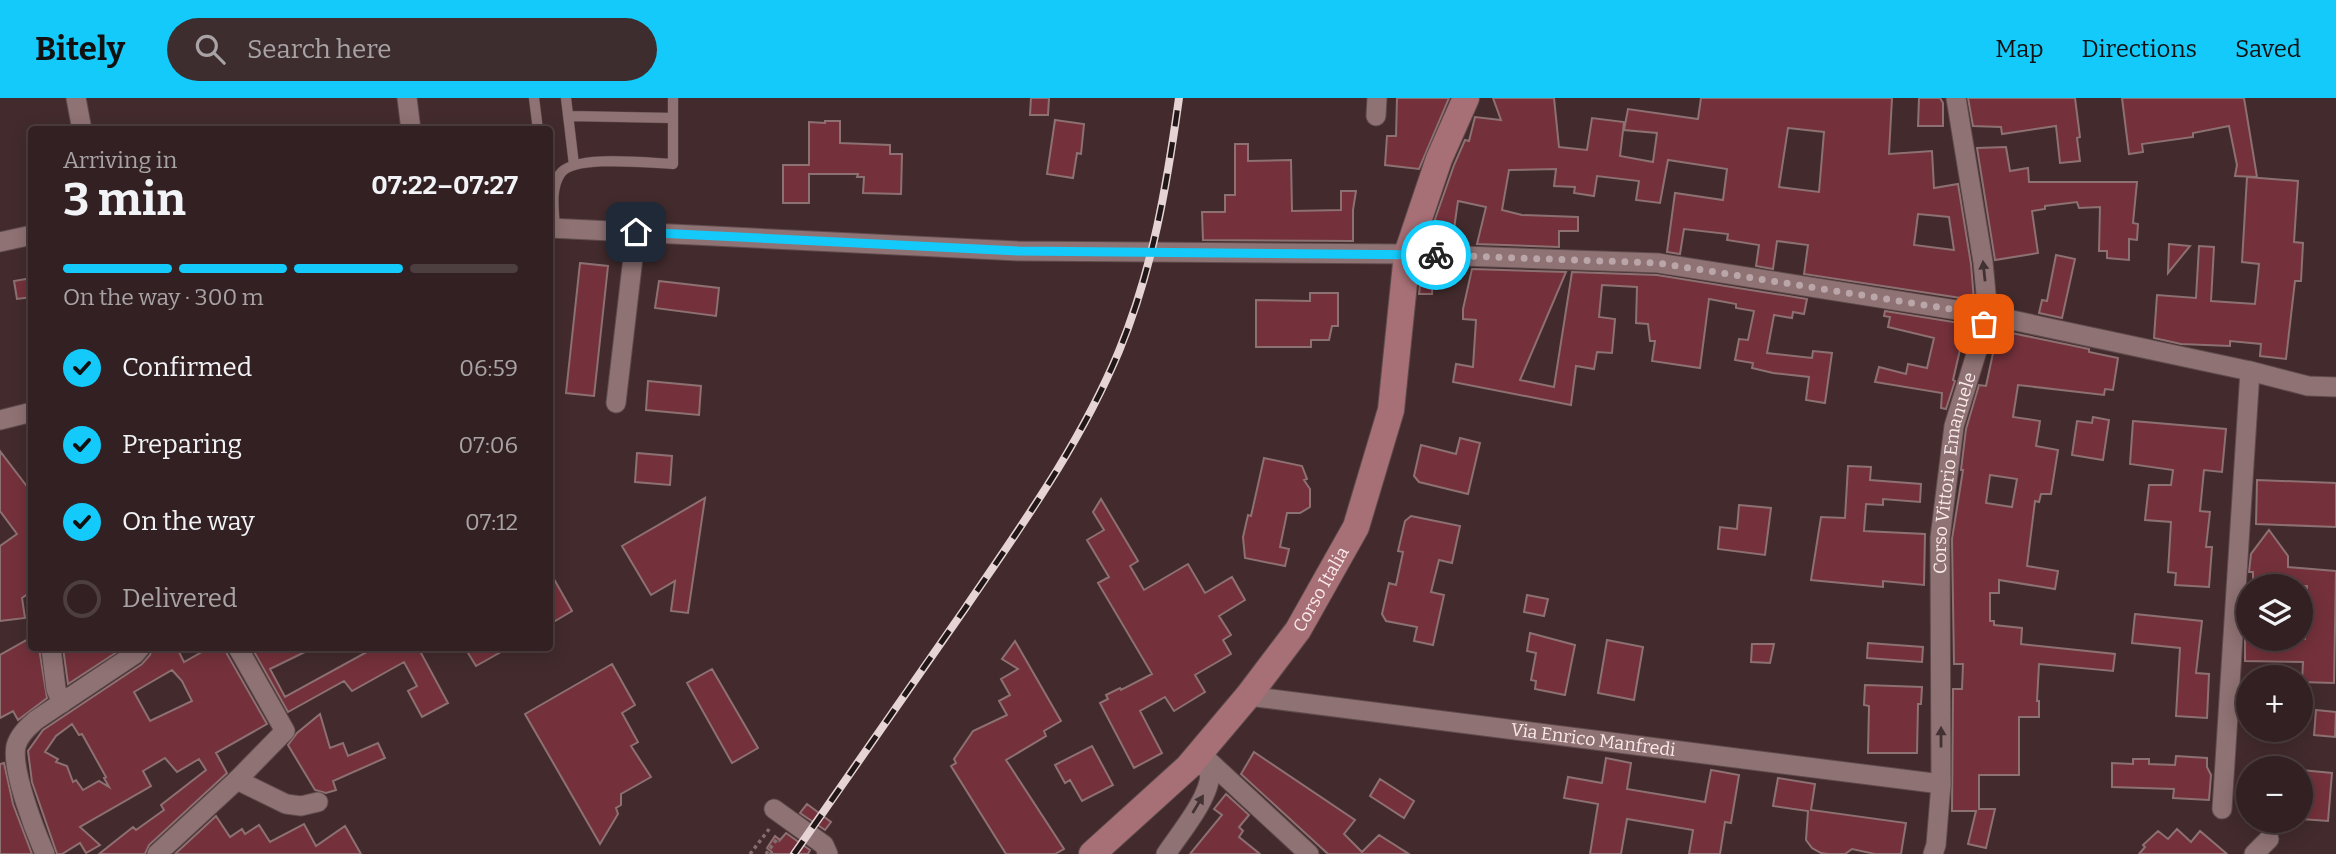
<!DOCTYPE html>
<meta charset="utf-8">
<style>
:root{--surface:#322022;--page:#3d2d2f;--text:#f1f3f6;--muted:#a8a3a5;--line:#4d3e40;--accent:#13cafb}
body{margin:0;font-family:Bitter,serif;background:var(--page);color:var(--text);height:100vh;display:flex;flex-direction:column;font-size:26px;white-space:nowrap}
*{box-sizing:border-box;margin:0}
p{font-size:23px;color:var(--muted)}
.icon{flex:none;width:38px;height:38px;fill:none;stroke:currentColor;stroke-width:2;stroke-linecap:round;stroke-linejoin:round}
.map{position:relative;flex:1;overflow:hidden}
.details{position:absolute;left:28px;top:28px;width:525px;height:525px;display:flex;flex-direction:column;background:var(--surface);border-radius:7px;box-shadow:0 4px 18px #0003,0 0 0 2px var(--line)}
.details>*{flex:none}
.fabs{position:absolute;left:2236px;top:476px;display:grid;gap:14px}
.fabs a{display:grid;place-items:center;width:77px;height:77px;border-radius:50%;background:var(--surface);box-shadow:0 4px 18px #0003,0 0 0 2px var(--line);font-size:35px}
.pin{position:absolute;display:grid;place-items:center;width:60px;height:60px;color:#fff;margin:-30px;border-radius:14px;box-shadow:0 4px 10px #0006}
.courier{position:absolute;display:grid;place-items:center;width:70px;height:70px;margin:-35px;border:5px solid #13cafb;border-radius:50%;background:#fff;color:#222;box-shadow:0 2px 9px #0007}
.head em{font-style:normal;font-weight:700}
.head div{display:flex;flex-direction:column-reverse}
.head{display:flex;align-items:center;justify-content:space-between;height:119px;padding:0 35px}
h1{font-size:46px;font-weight:700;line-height:52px}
.bar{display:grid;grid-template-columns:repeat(4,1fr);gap:10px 7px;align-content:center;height:84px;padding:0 35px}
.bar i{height:9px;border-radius:5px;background:var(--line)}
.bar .selected{background:var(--accent)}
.bar p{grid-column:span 4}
ol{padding:0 35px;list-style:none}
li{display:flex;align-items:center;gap:21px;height:77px}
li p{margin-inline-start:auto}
li .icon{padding:7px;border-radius:50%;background:var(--accent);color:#111;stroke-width:4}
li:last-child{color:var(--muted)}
li i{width:38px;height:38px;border:4px solid var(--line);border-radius:50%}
header{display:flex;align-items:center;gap:42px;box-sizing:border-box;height:98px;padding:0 35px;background:var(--accent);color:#111}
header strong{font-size:33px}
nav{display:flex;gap:38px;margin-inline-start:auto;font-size:24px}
.search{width:490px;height:63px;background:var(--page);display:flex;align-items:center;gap:18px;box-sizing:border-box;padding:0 24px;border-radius:38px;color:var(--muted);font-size:26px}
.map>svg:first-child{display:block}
.building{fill:#74313b;stroke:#8d7072;stroke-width:2;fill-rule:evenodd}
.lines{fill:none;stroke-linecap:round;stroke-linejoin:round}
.service-casing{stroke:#5f4b4c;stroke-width:11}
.minor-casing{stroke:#5f4b4c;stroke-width:21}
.secondary-casing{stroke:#5f4b4c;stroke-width:28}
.path{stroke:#826d6f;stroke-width:3.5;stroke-dasharray:3.5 3.5;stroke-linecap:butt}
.service{stroke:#8f7274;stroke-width:10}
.minor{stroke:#8f7274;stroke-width:19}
.secondary{stroke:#a77076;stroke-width:26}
.rail-casing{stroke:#e6d4d5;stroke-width:8}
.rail{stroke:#221718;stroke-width:5;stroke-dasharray:16;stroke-linecap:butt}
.oneway{fill:#433234}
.done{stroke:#baa6a8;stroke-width:7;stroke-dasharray:0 12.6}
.route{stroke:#13cafb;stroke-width:9}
.labels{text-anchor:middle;stroke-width:6;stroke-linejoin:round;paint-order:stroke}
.street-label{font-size:18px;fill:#fae9ea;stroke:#221718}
</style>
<header>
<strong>Bitely</strong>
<div class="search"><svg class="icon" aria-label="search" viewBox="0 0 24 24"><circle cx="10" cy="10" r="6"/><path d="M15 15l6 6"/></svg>Search here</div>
<nav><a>Map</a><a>Directions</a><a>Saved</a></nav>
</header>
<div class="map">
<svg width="2336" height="756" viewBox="0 0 2336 756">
<rect width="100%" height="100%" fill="#432b2d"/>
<path class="building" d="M1031,0H1049L1048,17H1030Z
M1397,0H1449L1419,71L1385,67L1387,38H1396Z
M1493,0H1554L1559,49L1587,52L1592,20L1624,24L1620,58L1653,64L1657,35L1624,32L1628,11L1698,21L1701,0H1892L1889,56L1932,53L1934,90L1958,86L1971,166L1974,202L1804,176L1808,147L1777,143L1773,171L1756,168L1759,147L1727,142L1728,136L1684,131L1680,156L1667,154L1675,95L1723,102L1727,71L1668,62L1660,105L1636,102L1639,83L1597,78L1594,98L1574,95L1575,89L1554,88L1556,71L1509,72L1502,112L1522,117L1578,119V133H1559V149L1477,146L1486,109L1458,103L1452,145L1427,144L1454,67L1465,42L1469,43L1475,19L1501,22ZM1788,30L1824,34L1819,94L1779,89ZM1918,116L1949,119L1954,152L1914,147Z
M1919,0H1940L1943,5V28H1918Z
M1968,0H2075L2080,39L2077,40L2080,63L2060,65L2056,28L2002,36L2001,29L1973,28Z
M2122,0H2244L2257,79L2235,78L2237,67L2229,28L2193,35V39L2142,46L2143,54L2129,56Z
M1055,22L1084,26L1081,56L1077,55L1073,80L1047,76Z
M825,23H840V45L890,47V56H902L901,96L863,95L864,79H857L858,76H809V105H783V67H809V24L825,25Z
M1235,46H1248V63L1291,62L1292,113L1341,112V93H1356L1353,112V143L1203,142L1202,114H1225V97H1235Z
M2006,49L2010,73L2028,70L2029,84H2137L2133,125L2138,126L2137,142L2129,141V162L2107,160V153H2099L2100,109L2079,110L2077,104L2045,108V111L2032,113L2038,155L1995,162L1977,50Z
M2247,79L2298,83L2294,144L2303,145L2301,183H2295L2286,261L2260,258L2261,246L2230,243V248L2181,246L2154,240L2157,197L2196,200L2199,148L2214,149L2211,203L2255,206L2259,166L2242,164Z
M2169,146L2190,148L2168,175Z
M2056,157L2075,161L2062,220L2039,215L2042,202L2047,203Z
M580,165L608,168L594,298L566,295Z
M1422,169L1449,170L1447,181L1433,180L1432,196H1419Z
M1472,171L1566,174L1520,282L1554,289L1572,174L1657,177L1807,201L1804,216L1793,214L1792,220L1774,217L1767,255L1812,260L1813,253L1832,255L1825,305L1806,302L1809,279L1773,275L1752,270L1753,265L1735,262L1739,241L1748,242L1754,213L1736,210V206L1709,201L1700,270L1652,263L1655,243H1650L1648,226L1636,225L1637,189L1602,187L1599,219L1615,221L1612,255L1597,254L1594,271L1576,268L1571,307L1453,284L1456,266L1473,269L1476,222L1463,221V211Z
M32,180V199L17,201L14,183Z
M659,183L719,190L716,218L655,210Z
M1310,195H1338V228H1332L1329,242H1311V249H1256V202L1310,203Z
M1885,213L1966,226L1953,282L1955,283L1946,311L1941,310L1942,295L1875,284L1879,269L1906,276L1908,266L1927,270L1934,240L1888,229L1890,219L1884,218Z
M2002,233L2089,251V254L2118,260L2113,292L2105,291L2104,297L2018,287L2013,319L2040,323L2036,348L2058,352L2051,396H2041L2039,404L2035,403L2027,468L2058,473L2055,491L1999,482V495H1990V523H1994V527L2022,530L2021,546L2115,556L2113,573L2039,566L2037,603H2039V619H2019V677H1979V711H1995L1986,750L1968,746L1976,713H1952L1953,595V591H1962L1963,566H1954L1952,441L1963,372H1961L1966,331L1979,287L1986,288L1996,241H2000ZM1990,377L2017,381L2012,409L1986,405Z
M648,283L701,288L699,317L646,312Z
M2093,319L2109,322L2103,362L2072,357L2077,323L2092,325Z
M2133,323L2226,331L2222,374L2204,372L2200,413L2210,414L2206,449H2212L2209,489L2175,487L2176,475L2168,474L2171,424L2145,422L2149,387H2171L2173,372L2130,366Z
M1460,340L1480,345L1468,396L1419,384L1414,378L1421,347L1456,356Z
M0,353L32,395V493L22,500L25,520L0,523V448L17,436L0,413Z
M637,355L672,358L670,387L635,384Z
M1264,360L1302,368L1307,381L1304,382L1310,391V409L1300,415H1287L1280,449L1289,451L1285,468L1245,460L1243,439L1248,417L1251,418Z
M1848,368L1871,369L1870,382L1921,386L1920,404L1883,401V407L1866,406L1864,433L1925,436L1924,487L1883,483V489L1811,482L1821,419L1845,420Z
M2257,382L2336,385V429L2256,426Z
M705,400L688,515L671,513L675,483L651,497L622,448Z
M1101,401L1138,463L1130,468L1144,492L1188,466L1205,495L1232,479L1245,502L1219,518L1231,537L1223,542L1231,556L1195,577L1205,594L1174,613L1165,599L1140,613L1162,655L1134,670L1100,605L1108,601L1106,597L1120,590L1121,592L1152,576L1098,485L1109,479L1087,442L1104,432L1093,414Z
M1739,407L1771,410L1765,457L1718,451L1720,429L1737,431Z
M1411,418L1460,428L1452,465L1439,462L1431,494L1444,497L1433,547L1414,543L1417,529L1386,523L1382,516L1389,485L1396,487L1403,454L1398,453L1405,423Z
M2269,432L2288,458V469L2336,473L2334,585L2302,584L2303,564L2245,563V541H2305L2307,488H2253V474H2249L2251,456Z
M550,474L572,513L550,526Z
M1527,497L1548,501L1544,518L1524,514Z
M2135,516L2202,523L2196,575L2209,576L2207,620L2176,618L2180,550L2132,545Z
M1530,535L1575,547L1565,597L1535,591L1536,583L1531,582L1536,555L1527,553Z
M32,539V550H39L47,600L18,622L13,613L0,620V557Z
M1607,542L1643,549L1634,602L1598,595Z
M1015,543L1061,623L1044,633L1046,638L1006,662L1064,751L1055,756H1006L951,668L956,665L954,661L973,633L1007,617L999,603L1010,597L1001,581L1018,571L1002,561Z
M1868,545L1923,549L1922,564L1867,560Z
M1752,546H1774L1770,565L1751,564Z
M63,550H123L68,586Z
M152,550H177L184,564L209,550H226L227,556L267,626L216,655L227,675L149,747L145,756H99L133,729L136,732L164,712L161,707L206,672L199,661L177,674L165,660L143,673L151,688L80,729L100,747L86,755L80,745L62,756H57L32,684L28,653L43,632L142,566L150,557ZM172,572L182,583L192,603L150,623L134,594ZM72,626L79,637L82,636L106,679L104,680L109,689L99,683L83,692L76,682L73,684L67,668L56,664L58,661L45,654L56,638Z
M252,550H313L270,571L285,599L374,550H431L421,555L448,605L422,619L408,593L417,588L404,564L352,593L344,583L288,614Z
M465,550H508L476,568Z
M612,566L635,607L622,615L638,644L631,648L651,679L621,696V707L616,710L618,716L600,746L525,616Z
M712,571L758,650L732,665L687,585Z
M1865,587L1922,589L1921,606H1918L1917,655H1868L1869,608L1864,607Z
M2316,612L2336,614L2335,639L2314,637Z
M320,616L330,650L343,645L348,658L378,645L385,660L333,683L336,692L326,695L315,692L288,647L297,635Z
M1092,648L1113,687L1082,703L1070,682L1065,685L1055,667Z
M1254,654L1355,722L1344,736L1362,754L1379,737L1409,756H1328L1241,676Z
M2176,658L2207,660V669L2211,677L2209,702L2173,700L2174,691L2112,689V665L2133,666V661H2149V666L2175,667Z
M1606,660L1631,665L1627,691L1705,704L1711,672L1739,677L1731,725L1725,724L1720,756H1689L1693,732L1627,721L1621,756H1590L1598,706L1564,700L1568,679L1602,685Z
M4,665L13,706L32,756H0V666Z
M2301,672L2332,675L2328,723L2301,721Z
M1778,680L1815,686L1811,712L1906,725L1901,756H1875L1852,751L1845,756H1828L1821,755L1812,750L1806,742L1808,713L1773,708Z
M1380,681L1414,703L1404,720L1370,698Z
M1226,696L1249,717L1239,729L1243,733L1239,739L1260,756H1190L1222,717L1214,711Z
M807,706L831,724L825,732L800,715Z
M216,718L230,739L242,731L245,736L259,727L270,744L304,726L316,748L345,728L361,756H175Z
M2177,731L2191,744L2200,733L2227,756H2139L2145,749L2143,747L2158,733L2168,741Z
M786,735L810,752L808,756H770L772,754L767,750L775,738L780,742Z"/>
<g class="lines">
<defs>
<path id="service" d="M534,0L538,32
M566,0L574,67
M569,18L673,20
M555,130C554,112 550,92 560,76C573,56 649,65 673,66V0"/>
<g id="minor">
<path d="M76,0L82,32"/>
<path d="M407,0L411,32"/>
<path d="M1376,18L1377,0"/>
<path d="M550,130L1018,153L1407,156L1658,165L1988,217L2250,273L2308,288L2336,289"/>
<path d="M0,144L32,137"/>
<path d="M616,305L636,134"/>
<path d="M0,322L32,314"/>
<path d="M51,550L56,591L62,605"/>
<path id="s1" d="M1248,598L1941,686"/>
<path d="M1200,655L1309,756"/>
<path d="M237,682L286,706L301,708L318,704"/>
<path d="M774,711L824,747L828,756"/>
<path d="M2222,711L2250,273"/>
<path d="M45,756C35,733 11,672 16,648C19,637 28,629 36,622L135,556L140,550"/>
<path d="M157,756L237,682L285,633L238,550"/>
<path d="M1166,756C1180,735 1210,700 1210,675L1204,668L1196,667"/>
<path id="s2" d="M1933,756L1936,747L1941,686L1940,440L1954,328L1988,217L1983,164L1956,0"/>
<path d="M2254,756L2269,741"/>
</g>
<g id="secondary">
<path id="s3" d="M1092,756L1188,669L1248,598L1298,532L1356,429L1391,312L1407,156L1439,61L1466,0"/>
</g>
</defs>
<use href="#service" class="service-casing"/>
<use href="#minor" class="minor-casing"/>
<use href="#secondary" class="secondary-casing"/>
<path class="path" d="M750,756L770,730
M766,756L777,741L780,743"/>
<use href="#service" class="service"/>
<use href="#minor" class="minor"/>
<use href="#secondary" class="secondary"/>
<defs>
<path id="rail" d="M794,756C851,675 907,593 964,512C1021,428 1080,347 1119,253C1153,171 1167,86 1179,0"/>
</defs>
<use href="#rail" class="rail-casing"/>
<use href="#rail" class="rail"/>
</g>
<defs><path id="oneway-solid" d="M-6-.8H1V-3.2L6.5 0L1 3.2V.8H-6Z" transform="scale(1.75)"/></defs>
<g class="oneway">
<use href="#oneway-solid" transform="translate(1984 173) rotate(-96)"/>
<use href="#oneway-solid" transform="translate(1941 639) rotate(-90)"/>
<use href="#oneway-solid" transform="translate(1198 706) rotate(-59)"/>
</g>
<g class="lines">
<path class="done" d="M1436,157L1658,165L1988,217L1984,226"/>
<path class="route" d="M636,134L1018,153L1436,157"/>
</g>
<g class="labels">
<g class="street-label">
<text dy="6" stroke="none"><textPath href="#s2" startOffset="383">Corso Vittorio Emanuele</textPath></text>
<text dy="6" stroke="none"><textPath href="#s3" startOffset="352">Corso Italia</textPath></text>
<text dy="6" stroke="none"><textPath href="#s1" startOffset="348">Via Enrico Manfredi</textPath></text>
</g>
</g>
</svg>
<div class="fabs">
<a><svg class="icon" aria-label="layers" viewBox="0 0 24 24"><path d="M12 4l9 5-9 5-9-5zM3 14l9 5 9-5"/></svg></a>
<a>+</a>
<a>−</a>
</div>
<div class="pin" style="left:1984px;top:226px;background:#ea580c"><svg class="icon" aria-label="bag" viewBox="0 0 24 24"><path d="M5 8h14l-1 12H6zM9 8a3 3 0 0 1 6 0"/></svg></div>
<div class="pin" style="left:636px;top:134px;background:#1f2937"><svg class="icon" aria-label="home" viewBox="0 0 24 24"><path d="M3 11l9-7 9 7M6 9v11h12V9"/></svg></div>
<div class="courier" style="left:1436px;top:157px"><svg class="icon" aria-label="bike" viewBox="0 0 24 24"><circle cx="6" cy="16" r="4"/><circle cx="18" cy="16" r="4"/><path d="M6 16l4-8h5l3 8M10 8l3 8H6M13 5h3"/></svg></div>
<section class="details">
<div class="head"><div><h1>3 min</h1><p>Arriving in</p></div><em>07:22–07:27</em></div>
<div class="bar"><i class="selected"></i><i class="selected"></i><i class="selected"></i><i></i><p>On the way · 300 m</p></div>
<ol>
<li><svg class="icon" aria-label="check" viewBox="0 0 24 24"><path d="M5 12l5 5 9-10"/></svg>Confirmed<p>06:59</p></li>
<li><svg class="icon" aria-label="check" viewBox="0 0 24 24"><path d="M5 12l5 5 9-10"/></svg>Preparing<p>07:06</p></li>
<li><svg class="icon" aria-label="check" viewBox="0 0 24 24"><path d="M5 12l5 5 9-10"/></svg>On the way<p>07:12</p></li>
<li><i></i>Delivered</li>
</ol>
</section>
</div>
